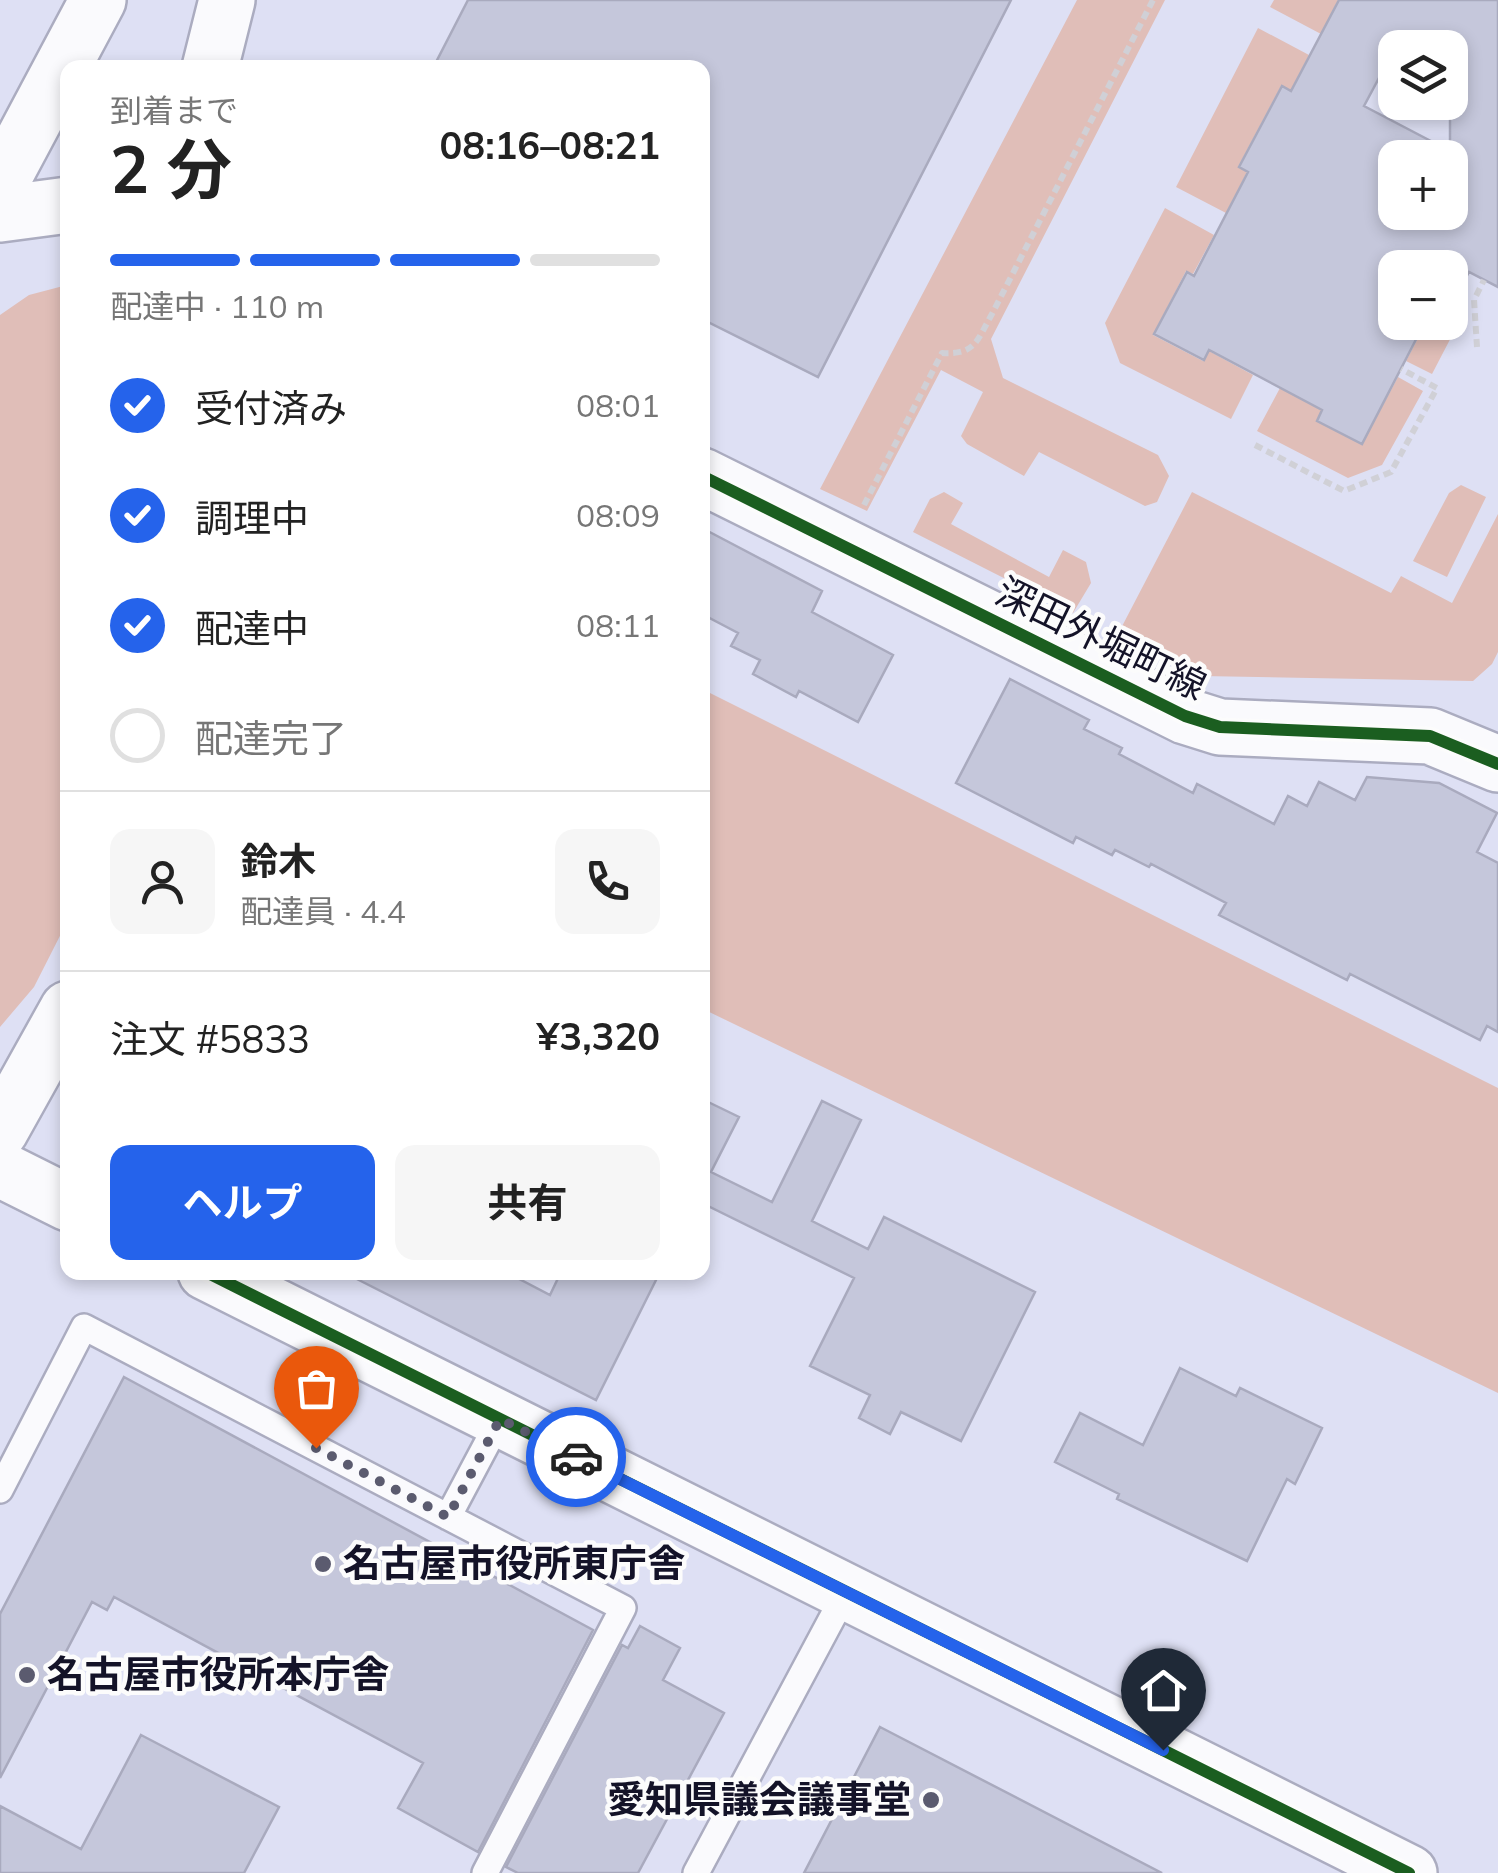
<!DOCTYPE html>
<html lang="ja">
<meta charset="utf-8">
<style>
:root{--surface:#fff;--page:#f6f6f6;--text:#222;--muted:#767676;--line:#e0e0e0;--accent:#2563eb}
body{margin:0;font-family:Mulish,"Noto Sans JP",sans-serif;background:var(--page);color:var(--text);height:100vh;display:flex;flex-direction:column;font-size:38px;white-space:nowrap}
*{box-sizing:border-box;margin:0}
p{font-size:32px;color:var(--muted)}
.icon{flex:none;width:55px;height:55px;fill:none;stroke:currentColor;stroke-width:2;stroke-linecap:round;stroke-linejoin:round}
.map{position:relative;flex:1;overflow:hidden}
.details{position:absolute;left:60px;top:60px;width:650px;height:1220px;display:flex;flex-direction:column;background:var(--surface);border-radius:20px;box-shadow:0 5px 15px #0003}
.details>*{flex:none}
.tools{position:absolute;left:1378px;top:30px;display:grid;gap:20px}
.tools a{display:grid;place-items:center;width:90px;height:90px;border-radius:20px;background:var(--surface);box-shadow:0 5px 15px #0003;font-size:50px}
.pin{position:absolute;display:grid;place-items:center;width:85px;height:85px;color:#fff;margin:-102px -42px;border-radius:50% 50% 50% 0;rotate:-45deg;box-shadow:0 0 10px #0007}
.pin .icon{rotate:45deg}
.courier{position:absolute;display:grid;place-items:center;width:100px;height:100px;margin:-50px;border:8px solid #2563eb;border-radius:50%;background:#fff;color:#222;box-shadow:0 2px 12px #0007}
.summary em{font-style:normal;font-weight:700}
.summary div{display:flex;flex-direction:column-reverse}
.summary{display:flex;align-items:center;justify-content:space-between;height:170px;padding:0 50px}
h1{font-size:65px;font-weight:700;line-height:75px}
.bar{display:grid;grid-template-columns:repeat(4,1fr);gap:15px 10px;align-content:center;height:120px;padding:0 50px}
.bar i{height:12px;border-radius:8px;background:var(--line)}
.bar .current{background:var(--accent)}
.bar p{grid-column:span 4}
.line{display:flex;align-items:center;gap:25px;padding:0 50px;border-top:2px solid var(--line)}
.line div{flex:1}
.round{display:grid;place-items:center;flex:none;width:105px;height:105px;border-radius:20px;background:var(--page)}
ol{padding:0 50px;list-style:none}
li{display:flex;align-items:center;gap:30px;height:110px}
li p{margin-inline-start:auto}
li .icon{padding:10px;border-radius:50%;background:var(--accent);color:#fff;stroke-width:4}
li:last-child{color:var(--muted)}
li i{width:55px;height:55px;border:5px solid var(--line);border-radius:50%}
.cta{display:flex;gap:20px;margin-top:auto;padding:20px 50px}
.cta a{flex:1;height:115px;border-radius:20px;background:var(--accent);color:#fff;font-size:40px;font-weight:700;line-height:115px;text-align:center}
.cta a+a{background:var(--page);color:var(--text)}
.map>svg:first-child{display:block}
.green{fill:#e0beb8}
.building{fill:#c5c7db;stroke:#a9aabe;stroke-width:2.5;fill-rule:evenodd}
.lines{fill:none;stroke-linecap:round;stroke-linejoin:round}
.lane-casing{stroke:#abacc0;stroke-width:30}
.secondary-casing{stroke:#abacc0;stroke-width:60}
.path{stroke:#d0d0d6;stroke-width:6;stroke-dasharray:8 5;stroke-linecap:butt}
.lane{stroke:#fafafd;stroke-width:25}
.secondary{stroke:#fafafd;stroke-width:55}
.cycleway-casing{stroke:#fcfcfc;stroke-width:19}
.cycleway{stroke:#1b5e20;stroke-width:12}
.done{stroke:#5b5b6f;stroke-width:10;stroke-dasharray:0 18}
.route{stroke:#2563eb;stroke-width:12}
.poi-dot{fill:#5b5b6f;stroke:#fcfcfc;stroke-width:4}
.labels{text-anchor:middle;stroke-width:9;stroke-linejoin:round;paint-order:stroke}
.street-label{font-size:38px;fill:#141328;stroke:#fcfcfc}
.poi-label{font-size:38px;font-weight:bold;fill:#141328;stroke:#fcfcfc;text-anchor:start}
</style>
<div class="map">
<svg width="1498" height="1873" viewBox="0 0 1498 1873">
<rect width="100%" height="100%" fill="#dee0f4"/>
<path class="green" d="M1077,0H1165L991,339L1003,378L1158,455L1169,476L1157,502L1145,506L1039,452L1024,476L967,444L961,436L983,392L941,370L867,511L820,489Z
M1274,0H1338L1321,34L1270,7Z
M1258,28L1309,55L1291,90L1281,86L1238,167L1247,172L1226,213L1176,187Z
M1165,208L1214,235L1193,274L1186,271L1153,335L1203,361L1209,351L1253,375L1231,419L1120,363L1105,323Z
M67,285V922L34,987L0,1027V315L29,295Z
M1450,285L1459,290L1455,303L1457,326L1432,374L1406,361L1426,323L1450,322Z
M1398,377L1423,391L1382,465L1348,478L1257,431L1280,388L1322,410L1317,421L1362,444Z
M1461,485L1486,497L1447,577L1413,561L1449,493Z
M944,492L963,503L951,524L1049,577L1063,550L1086,562L1091,583L1073,613L913,532L930,499Z
M1192,492L1391,593L1401,576L1452,603L1498,514V652L1492,664L1473,681L1201,676L1118,634Z
M702,689L1498,1088V1393L703,1009Z"/>
<path class="building" d="M468,0H1011L818,377L702,319V68H433Z
M1339,0H1498V287L1469,272L1459,290L1450,285V268H1395V322H1425L1362,444L1317,421L1322,410L1209,350L1204,360L1154,334L1187,272L1194,276L1248,172L1239,167L1282,86L1291,91ZM1395,48H1450V151L1364,106ZM1395,158H1450V212H1395Z
M702,528L822,591L812,612L893,655L858,722L799,691L796,697L753,674L760,660L731,646L738,633L702,614Z
M1010,679L1089,720L1084,729L1122,748L1119,754L1193,793L1197,784L1274,824L1288,796L1307,806L1319,782L1355,800L1367,777L1439,783L1497,813L1477,852L1498,863V1032L1487,1026L1480,1040L1350,974L1347,980L1219,915L1226,903L1151,864L1149,867L1115,850L1112,855L1076,837L1073,843L956,783Z
M702,1099L739,1117L711,1172L772,1202L822,1101L861,1120L812,1221L868,1249L884,1217L1035,1292L961,1441L901,1412L890,1434L859,1418L870,1395L810,1366L854,1278L702,1203Z
M343,1272H506L550,1295L561,1272H660L596,1400Z
M1180,1368L1236,1396L1240,1388L1322,1428L1295,1484L1287,1479L1247,1561L1117,1499L1119,1494L1055,1462L1080,1413L1143,1445Z
M124,1377L593,1630L478,1852L398,1808L423,1763L114,1597L107,1610L92,1602L0,1778V1614Z
M640,1626L680,1648L663,1680L724,1713L638,1873H518L506,1867L622,1645L628,1648Z
M880,1727L1162,1873H804Z
M141,1735L279,1807L244,1873H0V1806L81,1849Z"/>
<g class="lines">
<defs>
<path id="lane" d="M0,1490L84,1327L623,1608L485,1873
M448,1517L500,1419
M696,1873L846,1592"/>
<path id="secondary" d="M210,68L227,0
M0,184L98,0
M0,214L68,205
M702,476L1185,716L1220,727L1430,736L1498,764
M0,1131L68,1009
M0,1169L68,1203
M206,1272L1409,1873"/>
</defs>
<use href="#lane" class="lane-casing"/>
<use href="#secondary" class="secondary-casing"/>
<path class="path" d="M1477,347L1474,300L1484,280
M1255,445L1344,491L1391,472L1437,388L1401,369
M864,505L942,353C976,355 977,340 992,314L1153,0"/>
<use href="#lane" class="lane"/>
<use href="#secondary" class="secondary"/>
<defs>
<path id="cycleway" d="M702,476L1185,716L1220,727L1430,736L1498,764
M206,1272L1409,1873"/>
</defs>
<use href="#cycleway" class="cycleway-casing"/>
<use href="#cycleway" class="cycleway"/>
</g>
<g class="lines">
<path class="done" d="M316,1448L448,1517L500,1419L576,1457"/>
<path class="route" d="M576,1457L1163,1750"/>
</g>
<g class="poi-dot">
<circle cx="323" cy="1564" r="10"/>
<circle cx="27" cy="1675" r="10"/>
<circle cx="931" cy="1800" r="10"/>
</g>
<g class="labels">
<g class="street-label">
<text transform="translate(1101 639) rotate(26)" y="13">深田外堀町線</text>
</g>
<g class="poi-label">
<text x="343" y="1577">名古屋市役所東庁舎</text>
<text x="47" y="1688">名古屋市役所本庁舎</text>
<text x="911" y="1813" text-anchor="end">愛知県議会議事堂</text>
</g>
</g>
</svg>
<div class="tools">
<a><svg class="icon" aria-label="layers" viewBox="0 0 24 24"><path d="M12 4l9 5-9 5-9-5zM3 14l9 5 9-5"/></svg></a>
<a>+</a>
<a>−</a>
</div>
<div class="pin" style="left:316px;top:1448px;background:#ea580c"><svg class="icon" aria-label="bag" viewBox="0 0 24 24"><path d="M5 8h14l-1 12H6zM9 8a3 3 0 0 1 6 0"/></svg></div>
<div class="pin" style="left:1163px;top:1750px;background:#1f2937"><svg class="icon" aria-label="home" viewBox="0 0 24 24"><path d="M3 11l9-7 9 7M6 9v11h12V9"/></svg></div>
<div class="courier" style="left:576px;top:1457px"><svg class="icon" aria-label="car" viewBox="0 0 24 24"><path d="M5 17H2v-5l4-1 3-4h7l3 4 3 1v5h-3M9 17h6M6 11h13"/><circle cx="7" cy="17" r="2"/><circle cx="17" cy="17" r="2"/></svg></div>
<section class="details">
<div class="summary"><div><h1>2 分</h1><p>到着まで</p></div><em>08:16–08:21</em></div>
<div class="bar"><i class="current"></i><i class="current"></i><i class="current"></i><i></i><p>配達中 · 110 m</p></div>
<ol>
<li><svg class="icon" aria-label="check" viewBox="0 0 24 24"><path d="M5 12l5 5 9-10"/></svg>受付済み<p>08:01</p></li>
<li><svg class="icon" aria-label="check" viewBox="0 0 24 24"><path d="M5 12l5 5 9-10"/></svg>調理中<p>08:09</p></li>
<li><svg class="icon" aria-label="check" viewBox="0 0 24 24"><path d="M5 12l5 5 9-10"/></svg>配達中<p>08:11</p></li>
<li><i></i>配達完了</li>
</ol>
<div class="line" style="height:180px"><a class="round"><svg class="icon" aria-label="person" viewBox="0 0 24 24"><circle cx="12" cy="8" r="4"/><path d="M4 21q1-7 8-7t8 7"/></svg></a><div><b>鈴木</b><p>配達員 · 4.4</p></div><a class="round"><svg class="icon" aria-label="phone" viewBox="0 0 24 24"><path d="M5 4h4l2 5-3 2q2 4 5 5l2-3 5 2v4C11 20 4 13 5 4z"/></svg></a></div>
<div class="line" style="height:130px"><div>注文 #5833</div><b>¥3,320</b></div>
<div class="cta"><a>ヘルプ</a><a>共有</a></div>
</section>
</div>
